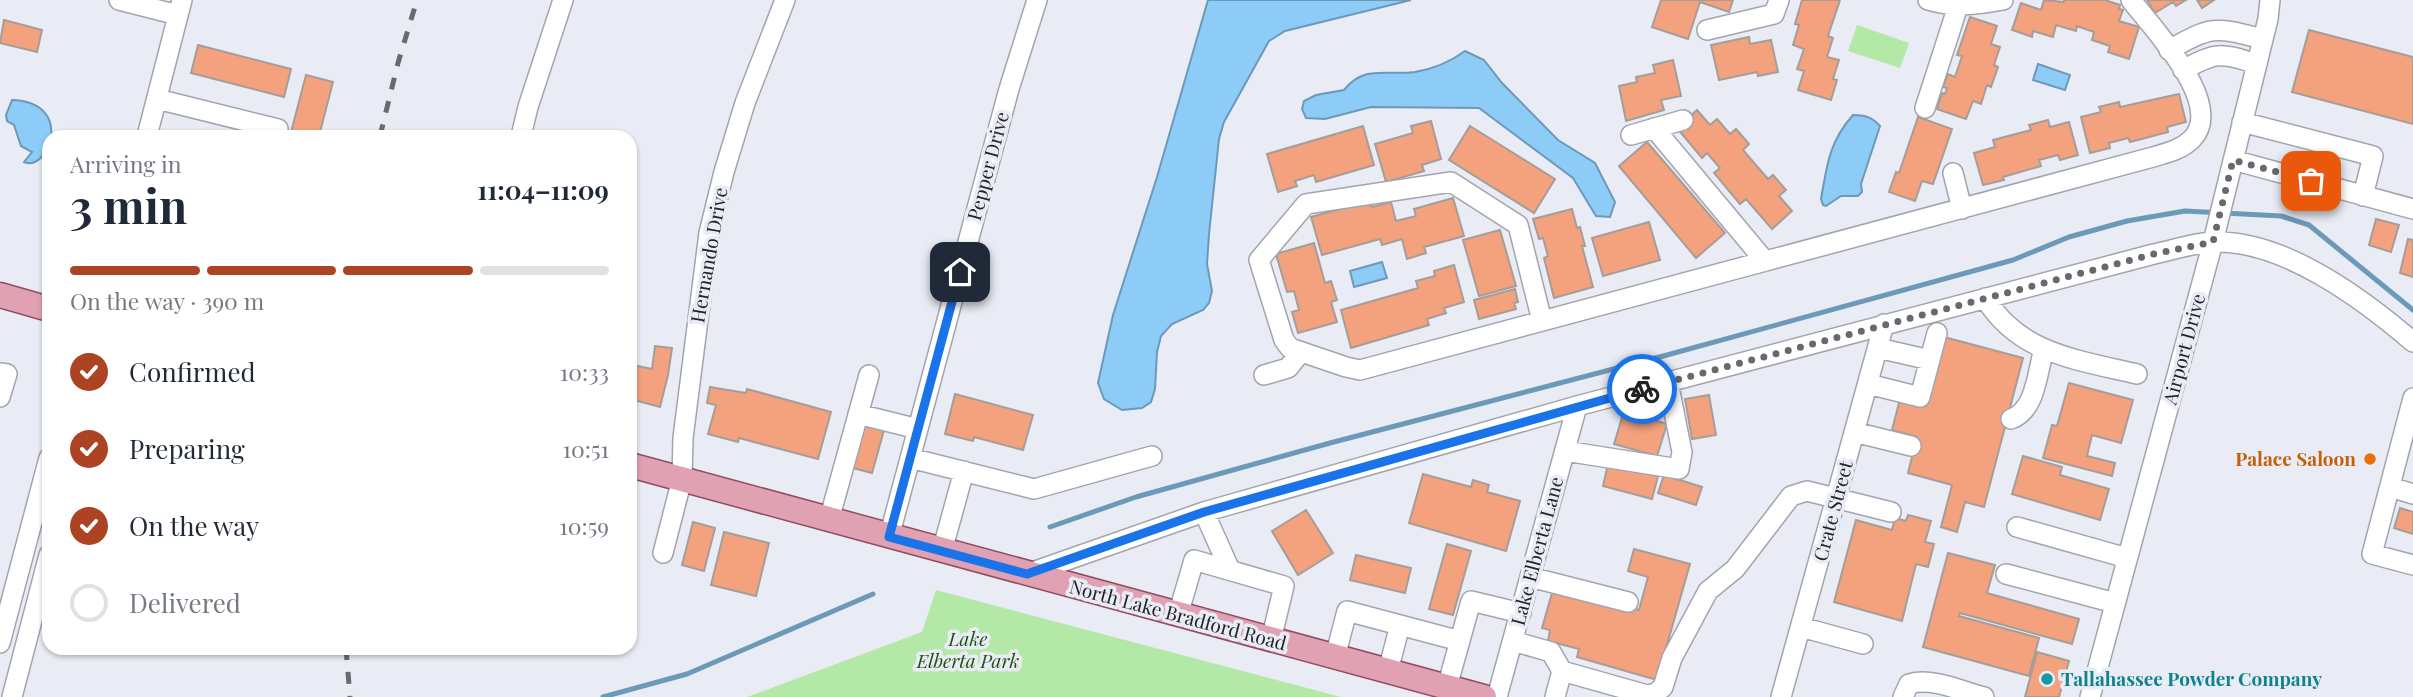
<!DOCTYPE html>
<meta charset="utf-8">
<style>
:root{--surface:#fff;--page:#f2f2f3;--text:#1f2937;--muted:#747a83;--line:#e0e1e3;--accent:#ac4423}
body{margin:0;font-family:"Playfair Display",serif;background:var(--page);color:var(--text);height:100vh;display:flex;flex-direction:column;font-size:26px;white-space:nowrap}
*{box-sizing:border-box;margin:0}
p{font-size:23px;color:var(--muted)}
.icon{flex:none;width:38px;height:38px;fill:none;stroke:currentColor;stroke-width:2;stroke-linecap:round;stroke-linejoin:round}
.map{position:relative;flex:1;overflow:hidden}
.panel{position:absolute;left:42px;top:130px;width:595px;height:525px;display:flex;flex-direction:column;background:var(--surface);border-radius:21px;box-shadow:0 2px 5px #0004}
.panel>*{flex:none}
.pin{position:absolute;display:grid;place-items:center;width:60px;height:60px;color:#fff;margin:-30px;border-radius:14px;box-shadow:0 4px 10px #0006}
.courier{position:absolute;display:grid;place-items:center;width:70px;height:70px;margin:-35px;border:5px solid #1a73e8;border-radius:50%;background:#fff;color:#222;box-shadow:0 2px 9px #0007}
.headline em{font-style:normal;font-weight:700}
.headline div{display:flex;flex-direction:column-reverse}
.headline{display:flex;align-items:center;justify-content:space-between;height:119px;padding:0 28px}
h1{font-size:46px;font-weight:700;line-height:52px}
.bar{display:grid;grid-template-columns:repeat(4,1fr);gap:10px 7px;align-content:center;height:84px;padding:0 28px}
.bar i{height:9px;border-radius:5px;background:var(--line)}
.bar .selected{background:var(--accent)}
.bar p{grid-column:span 4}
ol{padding:0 28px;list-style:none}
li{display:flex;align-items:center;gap:21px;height:77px}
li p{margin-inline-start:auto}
li .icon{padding:7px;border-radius:50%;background:var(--accent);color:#fff;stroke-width:4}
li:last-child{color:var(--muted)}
li i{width:38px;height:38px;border:4px solid var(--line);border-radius:50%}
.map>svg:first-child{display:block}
.green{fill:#b4e8a7}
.water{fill:#8dccf7;stroke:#6d99b8;stroke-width:2}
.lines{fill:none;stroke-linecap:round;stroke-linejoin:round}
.stream{stroke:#6d99b8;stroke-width:5}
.building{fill:#f4a17d;stroke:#a69d99;stroke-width:2}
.minor-casing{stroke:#a2a5ad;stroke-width:22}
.major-casing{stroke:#904d61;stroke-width:27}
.minor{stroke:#fff;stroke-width:19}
.major{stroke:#e0a2b3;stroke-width:24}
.rail{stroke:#686a6f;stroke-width:5;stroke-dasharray:12 12;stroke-linecap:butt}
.done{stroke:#68696e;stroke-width:7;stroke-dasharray:0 12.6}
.route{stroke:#1a73e8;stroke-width:9}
.food-dot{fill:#e8710a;stroke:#e9ecf5;stroke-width:2.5}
.culture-dot{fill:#0f9aa8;stroke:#e9ecf5;stroke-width:2.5}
.labels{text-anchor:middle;stroke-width:7;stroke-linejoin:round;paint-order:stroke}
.street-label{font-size:19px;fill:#222326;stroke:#e9ecf5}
.food-label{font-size:19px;font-weight:bold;fill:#c56008;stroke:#e9ecf5;text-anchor:end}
.park-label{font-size:19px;font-style:italic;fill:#1f5410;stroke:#e9ecf5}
.culture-label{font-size:19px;font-weight:bold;fill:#0d838f;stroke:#e9ecf5;text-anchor:start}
</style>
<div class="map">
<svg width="2413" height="697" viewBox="0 0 2413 697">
<rect width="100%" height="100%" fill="#e9ecf5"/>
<path class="green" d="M1857,25L1909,43L1900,68L1848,51Z
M936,590L1341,697H747L922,632Z"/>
<path class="water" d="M1208,0H1411L1285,31L1269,41L1224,122L1219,139L1209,234L1207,264L1212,291L1209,303L1203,310L1172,324L1161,336L1157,352L1155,389L1151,402L1142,408L1122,410L1104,399L1098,383L1113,315L1157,177Z
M1465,51L1484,60L1502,83L1558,140L1595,163L1615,202L1610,217L1596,216L1573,178L1479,108L1371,107L1325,119L1306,118L1302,109L1304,101L1316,95L1344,90C1365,64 1387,76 1415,72C1433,69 1450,62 1465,51Z
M2038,64L2070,75L2065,90L2033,80Z
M12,100C76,102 48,173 24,162L32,152L21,146L14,125L7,121L6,115Z
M1853,115C1865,115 1872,117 1880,126L1861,184L1862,192L1858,196H1841L1826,206L1823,205L1821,199C1827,165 1829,142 1853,115Z
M1382,262L1387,278L1354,287L1350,271Z"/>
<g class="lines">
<path class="stream" d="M1050,527L1136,497L1330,443L1667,355L2013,260L2069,237L2127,221L2185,211L2281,216L2309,225L2413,310
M603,697L687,674L873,594"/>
</g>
<path class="building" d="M1661,0H1733L1729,12L1700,2L1688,39L1652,27Z
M1802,0H1840L1828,36L1833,38L1827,57L1839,60L1833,79L1837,80L1831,100L1798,90L1804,71L1797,69L1804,49L1793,45L1799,25L1795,24Z
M2044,0L2064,2V0H2105L2120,5L2119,9L2123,10L2119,21L2139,27L2129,59L2108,52L2110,46L2092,40L2094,32L2077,26L2076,31L2056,25L2053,37L2033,31L2032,37L2012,30L2021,3L2041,10Z
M2147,0H2186L2176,6L2173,2L2155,13Z
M2197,0H2214L2202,8Z
M1970,17L1997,26L1991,44L2000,47L1994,65L1998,67L1991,87L1987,85L1981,104L1973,101L1966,119L1937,109L1942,93L1945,94L1947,88L1943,87L1948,74L1955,77L1962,56L1957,55Z
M4,20L42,30L37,52L0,43Z
M2309,30L2413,57V124L2292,92Z
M1749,37L1750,44L1771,40L1778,72L1758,76L1757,72L1719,80L1711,45Z
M198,45L291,69L284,97L191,73Z
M1673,60L1681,96L1661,100L1664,110L1626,121L1619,86L1637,82L1636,77L1655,73L1653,65Z
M306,75L333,82L319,136H290Z
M2179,94L2186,122L2167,127L2168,132L2130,142L2128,138L2109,143L2110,148L2090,153L2081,117L2101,112L2099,107L2119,102L2120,107Z
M1697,110L1710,125L1717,119L1730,134L1736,129L1749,144L1743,150L1768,179L1773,175L1786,190L1779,196L1792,211L1772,229L1746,199L1740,204L1714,173L1720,168L1707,153L1702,158L1677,128Z
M1918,117L1952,129L1933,184L1922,181L1915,201L1889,192L1896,172L1899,173Z
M2048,120L2050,127L2069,122L2078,155L2060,160L2058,155L2039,160L2041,166L2003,177L2004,180L1983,185L1974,153L1995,147L1993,140L2031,130L2029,125Z
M1431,121L1441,159L1422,165L1424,171L1386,182L1375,144L1413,133L1411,126Z
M1363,126L1374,165L1316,182L1314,175L1295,181L1297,186L1278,192L1267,154Z
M1470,126L1555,179L1534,213L1449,160Z
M1647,142L1725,233L1696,258L1619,166Z
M1453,198L1464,236L1424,247L1426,253L1407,259L1402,239L1382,245L1380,239L1322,255L1311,217L1370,201L1372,207L1391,202L1396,221L1416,216L1414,209Z
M1572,209L1577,228L1580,227L1585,246H1582L1593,287L1554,298L1544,258L1548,256L1543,238L1539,239L1533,219Z
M2376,219L2399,225L2391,252L2369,245Z
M1649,222L1660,260L1603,276L1592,238Z
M1500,230L1516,286L1479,296L1463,240Z
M2408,239L2413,240V277L2400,273Z
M1314,243L1325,283L1331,281L1337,300L1331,302L1337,322L1298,333L1292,312L1299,310L1294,291L1287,292L1276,254Z
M1454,265L1464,302L1444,308L1446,313L1427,319L1429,325L1351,348L1341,310L1418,288L1416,281L1435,276L1434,271Z
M1515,289L1518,302L1514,303L1516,309L1479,319L1474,300Z
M1944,337L2023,358L1984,507L1965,502L1957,532L1941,527L1952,485L1908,473L1917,437L1892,430L1900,399L1926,406Z
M655,346L672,348L668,375L660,407L630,399V377L633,365L652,369Z
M2069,383L2133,400L2121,443L2092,435L2087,456L2115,463L2112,476L2043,458L2052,425L2057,426Z
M710,387L746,393L747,389L831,412L818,459L739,438L738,442L708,434L716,405L707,403Z
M955,394L1033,415L1023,450L974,437L973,441L945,434Z
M1709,395L1716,435L1692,439L1685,399Z
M868,410L888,416L872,473L853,468Z
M1624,411L1667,424L1657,456L1614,444Z
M2023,456L2062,467L2060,475L2109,489L2100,520L2012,494Z
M1608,464L1658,476L1652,499L1603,486Z
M1423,474L1471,487L1473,480L1489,485L1487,492L1520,501L1506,551L1409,523Z
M1664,475L1702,487L1696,505L1658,493Z
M2400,508L2413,512V534L2394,528Z
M1306,510L1333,553L1298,575L1272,531Z
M1908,515L1931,521L1925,542L1934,544L1928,567L1916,564L1902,621L1834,602L1856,520L1892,530L1895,518L1906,521Z
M693,522L715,528L704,571L682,565Z
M724,532L769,543L756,596L711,585Z
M1447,544L1471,551L1453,615L1429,609Z
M1634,549L1690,564L1657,680L1577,657L1579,649L1548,641L1550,630L1542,628L1554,586L1639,610L1648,577L1628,571Z
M1948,553L1995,565L1987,593L2079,619L2072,644L1960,613L1959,616L2039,638L2029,676L1923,647Z
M1356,555L1411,568L1405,593L1350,580Z
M2037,652L2069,661L2059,697H2025Z"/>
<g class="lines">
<defs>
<path id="minor" d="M119,0L178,15
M1928,0C1954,8 1976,5 2003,0
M1707,30L1774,14L1779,0
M2169,50C2213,25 2215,27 2263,39
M2183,70C2218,51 2220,53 2257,64
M157,99L278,129
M1925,108L1958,6
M2242,122L2373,156L2363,196
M1654,128L1765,261
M1631,135L1683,120
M147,136L182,0
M521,136L528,107L563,0
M2233,160L2413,209
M1953,173L1962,209
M1985,298C2019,354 2078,360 2137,374
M1542,321L1518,225L1451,182L1306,204L1259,260L1284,340L1290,348L1346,367L1360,370C1624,299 1889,228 2153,157C2166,153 2181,150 2192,139C2226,104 2153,29 2131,0
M1878,348L1930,360
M0,373L7,374L0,397
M1264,375L1288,368L1301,352
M1868,384L1920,397L1937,333
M2413,398L2372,554L2413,565
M858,414L918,429
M2011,419C2036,410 2037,373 2044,349
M1854,432L1911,446
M1565,451L1679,469L1682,452L1668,382
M910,458L1034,489L1152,456
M2390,487L2413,494
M1204,512L1230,570
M829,520L869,375
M2017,527L2127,558
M889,537L1009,89L1037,0
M942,551L964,471
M663,553L682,479L683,438L709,233L724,172L745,103L785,0
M1027,574L1204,512L1577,406L2154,254C2173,250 2193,243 2213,242C2282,239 2363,299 2413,342
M2006,574L2115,603
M1530,577L1628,602
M1178,615L1194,560L1284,586L1271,640
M1801,627L1863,644
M1513,641L1551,652L1562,671L1647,695L1656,693L1663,687L1672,658L1708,591L1735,569L1791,496L1807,491L1891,512
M0,643L49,458
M1335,657L1347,611L1460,641
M1388,671L1400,625
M1447,687L1471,601L1521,613
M12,697L49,555
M1497,697L1577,406
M1555,697L1562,671
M1781,697L1884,324
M1903,697L1909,684C1932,677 1961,691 1984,697
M2090,697L2213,242L2268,19L2270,0"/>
<path id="major" d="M0,295L49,309
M630,465L1484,697"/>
</defs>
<use href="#minor" class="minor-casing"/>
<use href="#major" class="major-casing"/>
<use href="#minor" class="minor"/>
<use href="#major" class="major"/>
<path class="rail" d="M380,136L398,63L417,0
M346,648L350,697"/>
</g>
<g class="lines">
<path class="done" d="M1642,389L2154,254L2213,242L2233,160L2311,181"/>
<path class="route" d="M960,272L889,537L1027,574L1204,512L1642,389"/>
</g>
<circle class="food-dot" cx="2370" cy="459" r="7"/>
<circle class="culture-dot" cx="2047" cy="679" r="7"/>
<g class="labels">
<g class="street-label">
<text transform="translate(988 166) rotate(-75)" y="7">Pepper Drive</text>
<text transform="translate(709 255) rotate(-80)" y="7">Hernando Drive</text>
<text transform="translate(2184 349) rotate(-75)" y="7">Airport Drive</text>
<text transform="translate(1833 511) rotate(-75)" y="7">Crate Street</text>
<text transform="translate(1537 551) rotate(-75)" y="7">Lake Elberta Lane</text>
<text transform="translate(1178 615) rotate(15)" y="7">North Lake Bradford Road</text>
</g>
<g class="food-label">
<text x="2356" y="466">Palace Saloon</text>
</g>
<g class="park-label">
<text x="968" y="646">Lake<tspan x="968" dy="22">Elberta Park</tspan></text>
</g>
<g class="culture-label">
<text x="2061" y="686">Tallahassee Powder Company</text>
</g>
</g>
</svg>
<div class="pin" style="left:2311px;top:181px;background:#ea580c"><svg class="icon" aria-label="bag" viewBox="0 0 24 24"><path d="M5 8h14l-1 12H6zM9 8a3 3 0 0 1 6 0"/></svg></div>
<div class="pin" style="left:960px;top:272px;background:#1f2937"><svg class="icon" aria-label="home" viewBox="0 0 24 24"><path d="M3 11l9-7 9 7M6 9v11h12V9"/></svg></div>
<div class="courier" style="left:1642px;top:389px"><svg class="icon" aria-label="bike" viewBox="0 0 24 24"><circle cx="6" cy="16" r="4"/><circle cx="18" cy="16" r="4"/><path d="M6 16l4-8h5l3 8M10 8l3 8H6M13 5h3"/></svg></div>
<section class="panel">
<div class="headline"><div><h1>3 min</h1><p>Arriving in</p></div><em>11:04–11:09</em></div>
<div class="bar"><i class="selected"></i><i class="selected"></i><i class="selected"></i><i></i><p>On the way · 390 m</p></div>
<ol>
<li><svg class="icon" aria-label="check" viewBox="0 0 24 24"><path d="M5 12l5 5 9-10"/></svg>Confirmed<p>10:33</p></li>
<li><svg class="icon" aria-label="check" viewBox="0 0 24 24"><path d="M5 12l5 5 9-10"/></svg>Preparing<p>10:51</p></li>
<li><svg class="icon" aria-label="check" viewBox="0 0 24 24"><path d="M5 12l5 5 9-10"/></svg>On the way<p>10:59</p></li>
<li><i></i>Delivered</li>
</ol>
</section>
</div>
